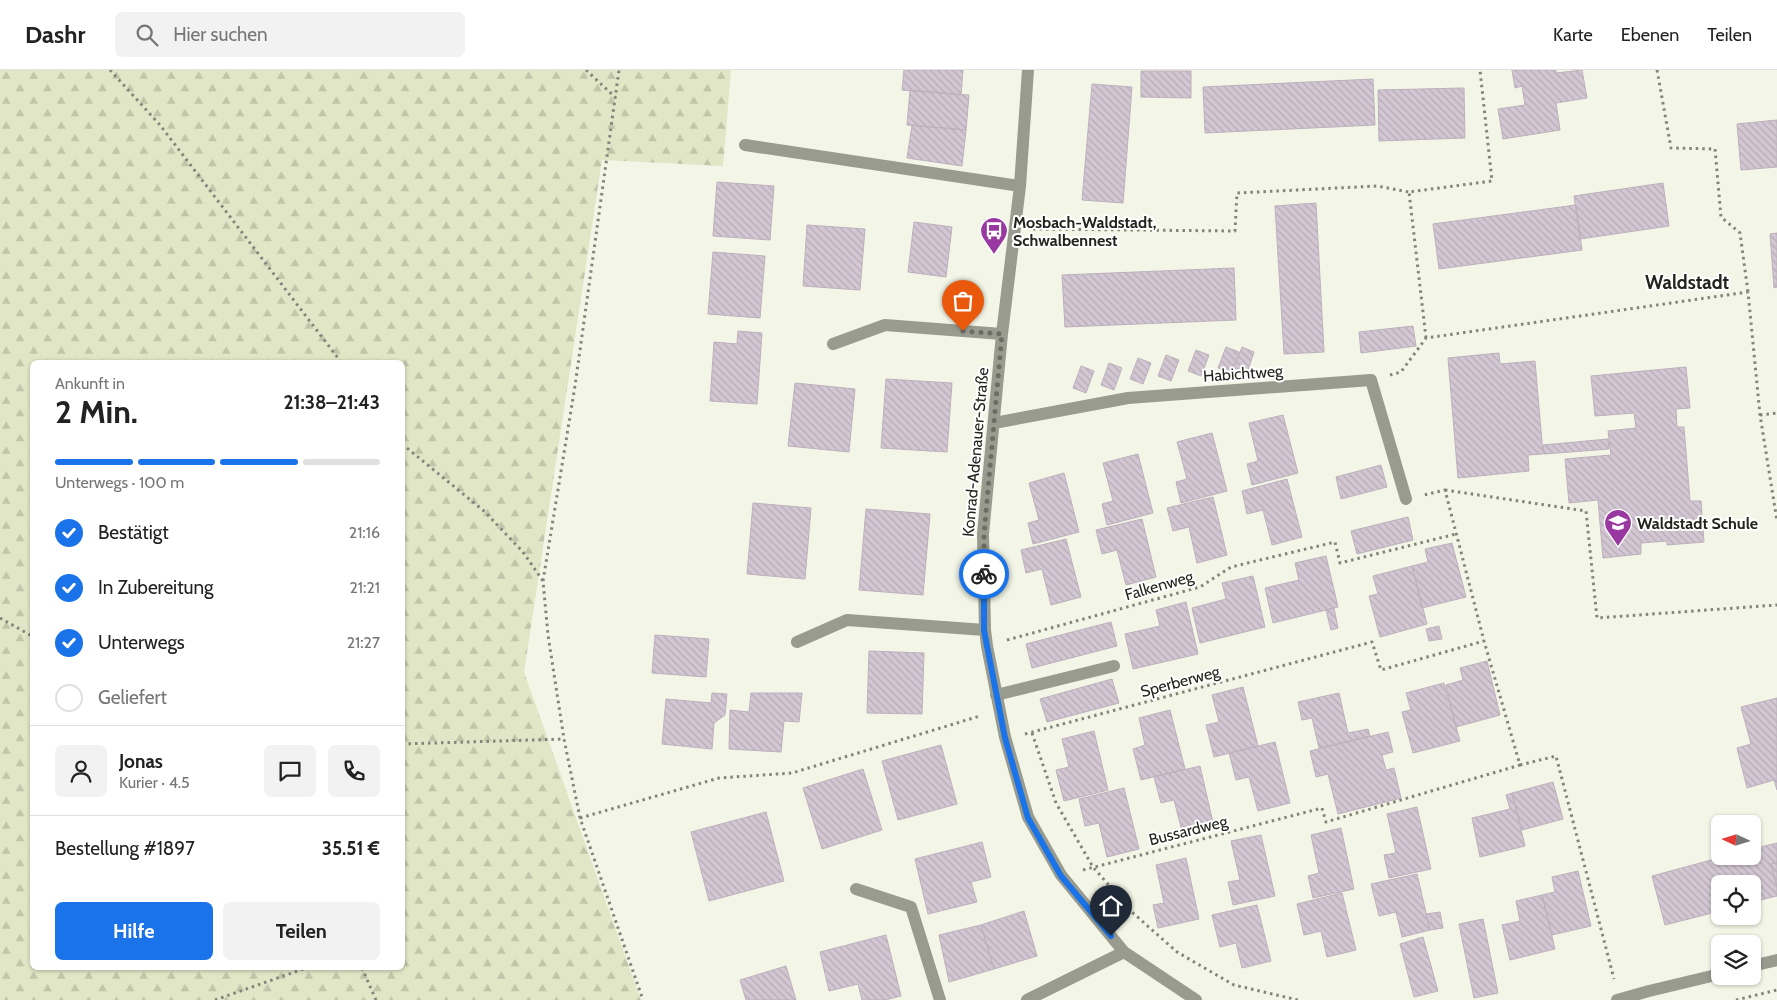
<!DOCTYPE html>
<html lang="de">
<meta charset="utf-8">
<style>
:root{--surface:#fff;--page:#f2f2f2;--text:#222;--muted:#767676;--line:#e0e0e0;--accent:#1a73e8}
body{margin:0;font-family:Cabin,sans-serif;background:var(--page);color:var(--text);height:100vh;display:flex;flex-direction:column;font-size:19px;white-space:nowrap}
*{box-sizing:border-box;margin:0}
p{font-size:16px;color:var(--muted)}
.icon{flex:none;width:28px;height:28px;fill:none;stroke:currentColor;stroke-width:2;stroke-linecap:round;stroke-linejoin:round}
.map{position:relative;flex:1;overflow:hidden}
.side{position:absolute;left:30px;top:290px;width:375px;height:610px;display:flex;flex-direction:column;background:var(--surface);border-radius:8px;box-shadow:0 1px 4px #0004}
.side>*{flex:none}
.needle{width:32px;rotate:274deg}
.controls{position:absolute;left:1711px;top:745px;display:grid;gap:10px}
.controls a{display:grid;place-items:center;width:50px;height:50px;border-radius:8px;background:var(--surface);box-shadow:0 1px 4px #0004;font-size:25px}
.pin{position:absolute;display:grid;place-items:center;width:42px;height:42px;color:#fff;margin:-51px -21px;border-radius:50% 50% 50% 0;rotate:-45deg;box-shadow:0 0 5px #0007}
.pin .icon{rotate:45deg}
.courier{position:absolute;display:grid;place-items:center;width:50px;height:50px;margin:-25px;border:4px solid #1a73e8;border-radius:50%;background:#fff;color:#222;box-shadow:0 1px 6px #0007}
.head em{font-style:normal;font-weight:700}
.head div{display:flex;flex-direction:column-reverse}
.head{display:flex;align-items:center;justify-content:space-between;height:85px;padding:0 25px}
h1{font-size:32px;font-weight:700;line-height:38px}
.bar{display:grid;grid-template-columns:repeat(4,1fr);gap:8px 5px;align-content:center;height:60px;padding:0 25px}
.bar i{height:6px;border-radius:4px;background:var(--line)}
.bar .on{background:var(--accent)}
.bar p{grid-column:span 4}
.line{display:flex;align-items:center;gap:12px;padding:0 25px;border-top:1px solid var(--line)}
.line div{flex:1}
.round{display:grid;place-items:center;flex:none;width:52px;height:52px;border-radius:8px;background:var(--page)}
ol{padding:0 25px;list-style:none}
li{display:flex;align-items:center;gap:15px;height:55px}
li p{margin-inline-start:auto}
li .icon{padding:5px;border-radius:50%;background:var(--accent);color:#fff;stroke-width:4}
li:last-child{color:var(--muted)}
li i{width:28px;height:28px;border:2px solid var(--line);border-radius:50%}
.action{display:flex;gap:10px;margin-top:auto;padding:10px 25px}
.action a{flex:1;height:58px;border-radius:8px;background:var(--accent);color:#fff;font-size:20px;font-weight:700;line-height:58px;text-align:center}
.action a+a{background:var(--page);color:var(--text)}
header{display:flex;align-items:center;gap:30px;box-sizing:border-box;height:70px;padding:0 25px;background:var(--surface);border-bottom:1px solid var(--line)}
header strong{font-size:24px}
nav{display:flex;gap:28px;margin-inline-start:auto;font-size:18px}
.search{width:350px;height:45px;background:var(--page);display:flex;align-items:center;gap:12px;box-sizing:border-box;padding:0 18px;border-radius:8px;color:var(--muted);font-size:19px}
.map>svg:first-child{display:block}
.forest{fill:url(#forest-firs);fill-rule:evenodd}
.building{fill:url(#building-back-hatch);stroke:#bcb1bc}
.lines{fill:none;stroke-linecap:round;stroke-linejoin:round}
.path{stroke:#83847a;stroke-width:3;stroke-dasharray:2.5 4;stroke-linecap:butt}
.minor{stroke:#989b8d;stroke-width:12}
.done{stroke:#6c6d64;stroke-width:5;stroke-dasharray:0 9}
.route{stroke:#1a73e8;stroke-width:6}
.labels{text-anchor:middle;stroke-width:4;stroke-linejoin:round;paint-order:stroke}
.poi-label{font-size:16px;font-weight:bold;fill:#23241e;stroke:#fff;text-anchor:start}
.street-label{font-size:16px;fill:#23241e;stroke:#fff}
.quarter-label{font-size:19px;font-weight:bold;fill:#23241e;stroke:#fff}
</style>
<header>
<strong>Dashr</strong>
<div class="search"><svg class="icon" aria-label="search" viewBox="0 0 24 24"><circle cx="10" cy="10" r="6"/><path d="M15 15l6 6"/></svg>Hier suchen</div>
<nav><a>Karte</a><a>Ebenen</a><a>Teilen</a></nav>
</header>
<div class="map">
<svg width="1777" height="930" viewBox="0 0 1777 930">
<defs>
<pattern id="forest-firs" width="22" height="20" patternUnits="userSpaceOnUse" patternTransform="scale(1.25)"><rect width="22" height="20" fill="#e1e6c6"/><path d="M5 1l3.5 6h-7zM16 11l3.5 6h-7z" fill="#c1c5aa"/></pattern>
<pattern id="building-back-hatch" width="6" height="6" patternUnits="userSpaceOnUse" patternTransform="scale(1.25)"><rect width="6" height="6" fill="#d3c7d3"/><path d="M-1 5l2 2M0 0l6 6M5-1l2 2" fill="none" stroke="#b5abb5"/></pattern>
</defs>
<rect width="100%" height="100%" fill="#f3f5e6"/>
<path class="forest" d="M0,0H731L723,96L602,90L524,602L641,930H0ZM32,292H402V898H32Z"/>
<path class="building" d="M904,0H963L961,25L902,20Z
M1512,0H1556V3L1582,0L1587,28L1556,33L1560,60L1503,69L1498,39L1525,35L1522,16L1515,18Z
M1141,1H1191V28L1141,27Z
M1373,9L1375,55L1205,63L1203,17Z
M1092,14L1132,17L1123,133L1082,130Z
M1464,18L1465,68L1379,71L1378,20Z
M910,20L969,25L966,60L907,55Z
M1777,50V97L1741,100L1737,54Z
M912,55L966,60L962,96L907,88Z
M717,112L774,116L770,170L713,166Z
M1663,113L1669,156L1580,169L1574,126Z
M1316,133L1324,282L1284,284L1275,136Z
M1576,135L1582,180L1439,199L1433,154Z
M914,152L952,157L946,207L908,202Z
M807,155L865,159L860,220L803,216Z
M1777,163V217L1774,218L1770,164Z
M713,182L765,186L760,248L708,244Z
M1234,198L1236,250L1065,257L1062,205Z
M1413,256L1416,276L1361,283L1359,262Z
M738,261L762,263L757,334L710,331L714,272L737,274Z
M1226,277L1239,282L1231,303L1218,298Z
M1242,277L1254,282L1247,303L1234,298Z
M1196,280L1209,285L1201,306L1188,301Z
M1499,283L1500,294L1535,291L1543,384L1528,385L1529,401L1458,408L1448,288Z
M1166,285L1179,290L1171,311L1158,306Z
M1138,288L1151,293L1143,314L1130,309Z
M1109,293L1122,298L1114,320L1101,315Z
M1081,296L1094,301L1086,323L1073,318Z
M1686,297L1690,338L1676,339L1677,357H1684L1690,431H1701L1704,472L1667,475V471L1641,473V484L1603,488L1598,430L1569,433L1565,389L1611,385L1608,361L1636,358L1634,343L1595,346L1591,306Z
M886,309L952,313L947,382L881,378Z
M795,313L855,319L849,382L788,376Z
M1283,345L1298,403L1252,415L1247,394L1258,391L1249,353Z
M1212,363L1227,421L1181,433L1176,412L1187,409L1177,372Z
M1608,369L1609,379L1544,384L1543,375Z
M1138,384L1153,443L1107,455L1102,434L1113,431L1103,393Z
M1381,395L1387,417L1341,429L1336,407Z
M1064,403L1079,462L1033,474L1028,453L1039,450L1029,413Z
M1287,409L1302,467L1272,475L1263,440L1247,444L1242,421Z
M1213,427L1227,485L1197,493L1189,457L1173,461L1167,438Z
M753,433L811,438L805,509L747,504Z
M866,439L930,444L923,525L859,520Z
M1408,447L1413,470L1357,484L1351,461Z
M1142,449L1156,507L1126,515L1117,480L1102,484L1096,460Z
M1066,469L1081,527L1051,535L1042,499L1026,503L1021,480Z
M1452,473L1466,527L1422,538L1412,496L1428,492L1425,479Z
M1326,486L1338,537L1273,553L1265,518L1299,510L1295,493Z
M1412,496L1427,554L1380,567L1369,526L1378,524L1373,506Z
M1253,506L1265,557L1200,573L1192,538L1226,529L1222,513Z
M1186,532L1198,584L1133,599L1125,564L1160,556L1156,540Z
M1334,538L1338,558L1331,560L1326,540Z
M1111,552L1117,576L1032,598L1026,574Z
M1439,556L1442,569L1429,571L1426,559Z
M655,565L709,569L706,607L652,603Z
M869,581L924,583L922,644L867,643Z
M1487,591L1500,645L1456,657L1446,615L1463,610L1460,598Z
M1112,609L1119,633L1047,652L1040,629Z
M1444,613L1460,671L1413,683L1402,642L1411,640L1406,623Z
M1243,617L1258,676L1214,687L1206,655L1219,652L1212,625Z
M712,623L727,624L725,645L714,653L712,679L662,674L666,629L711,633Z
M751,623H802L799,652L784,651L781,682L729,679L730,640L749,642Z
M1339,623L1348,663L1368,659L1370,666L1319,678L1312,648L1302,650L1298,632Z
M1777,628V720L1774,710L1747,718L1737,678L1751,674L1741,637Z
M1170,640L1185,699L1141,710L1133,679L1145,675L1139,648Z
M1094,661L1108,720L1064,731L1056,700L1069,697L1062,669Z
M1388,662L1393,682L1382,685L1386,700L1394,698L1401,728L1338,744L1328,704L1316,707L1310,681Z
M1275,672L1290,733L1258,741L1249,707L1236,710L1229,683Z
M941,675L957,734L898,750L882,691Z
M1200,696L1214,757L1183,765L1174,730L1161,733L1154,707Z
M863,699L882,760L822,779L803,718Z
M1553,712L1563,749L1522,760L1512,723Z
M1124,718L1139,779L1107,787L1099,753L1085,756L1079,729Z
M1512,723L1525,776L1480,787L1472,748L1510,739L1506,725Z
M1417,737L1431,799L1389,808L1384,785L1396,783L1387,744Z
M766,742L784,811L709,831L691,762Z
M1341,758L1354,819L1313,828L1308,806L1319,803L1311,765Z
M1261,765L1275,826L1233,835L1228,812L1240,810L1231,771Z
M982,772L991,807L971,812L977,832L928,844L915,789Z
M1777,773V792L1771,794L1777,817V826L1752,832V814H1720V841L1665,855L1652,806L1726,786H1752V779Z
M1186,788L1199,849L1158,858L1153,835L1164,833L1156,795Z
M1777,792V817L1771,794Z
M1578,801L1591,856L1552,865L1542,825L1555,822L1552,807Z
M1417,804L1430,860L1402,867L1396,842L1379,846L1371,814Z
M1342,823L1356,880L1327,887L1321,861L1304,865L1297,834Z
M1542,825L1555,879L1510,890L1502,855L1520,851L1516,831Z
M1257,835L1271,891L1242,898L1236,873L1220,877L1212,845Z
M1024,841L1037,886L994,899L981,855Z
M1440,842L1443,858L1430,860L1426,844Z
M1483,849L1498,923L1474,928L1459,854Z
M981,855L994,899L949,912L939,865Z
M886,865L901,926L885,930H862L858,914L829,921L820,882Z
M1423,867L1438,921L1414,927L1400,874Z
M786,896L796,930H746L740,910Z"/>
<g class="lines">
<path class="path" d="M110,0L160,55L341,292
M586,0L616,28
M1657,0L1671,78L1715,79L1721,147L1740,163L1748,222
M1033,159L1235,161L1237,123L1377,116L1409,122
M1426,268L1409,122L1492,111L1480,0
M1390,305L1401,302L1426,268L1748,222L1760,345L1777,451
M1760,345L1777,343
M402,374L484,441L523,482L543,511L548,565L564,669L580,748L643,930
M1445,420L1586,441L1597,548L1777,535
M543,511L575,316L619,0
M0,548L32,566
M1007,570L1200,517L1231,497L1335,472L1340,493L1456,464
M1032,663L1056,733L1093,797L1133,843L1177,882L1234,915L1298,930
M1025,664L1372,572L1381,600L1484,571
M402,674L564,669
M1520,695L1556,686L1614,909
M580,748L719,708L792,703L980,646
M1083,800L1322,738L1326,752L1520,695L1484,571L1445,420L1424,425
M362,898L376,930
M215,930L306,898
M1736,930L1777,920"/>
<path class="minor" d="M1028,0L1020,116L1002,264L983,464L985,560L987,576L1005,667L1028,747L1061,805L1124,882L1196,930
M745,75L1020,116
M833,274L885,255L1002,264
M994,353L1128,328L1371,310L1406,429
M797,572L847,550L985,560
M996,625L1114,596
M856,819L911,837L940,930
M1752,896L1777,890
M1027,930L1124,882
M1617,930L1649,921L1720,904"/>
</g>
<g class="lines">
<path class="done" d="M963,261L1002,264L984,464V504"/>
<path class="route" d="M984,504V560L987,576L1005,668L1028,748L1061,806L1111,866"/>
</g>
<defs>
<symbol id="bus-pin" viewBox="-11 -11 22 30"><path d="M0 17L-7.5 6A9.5 9.5 0 1 1 7.5 6Z" fill="#9838a0" stroke="#fff"/><path d="M-5-6H5V4H4V6H2V4H-2V6H-4V4H-5ZM-3.5-4V0h7V-4ZM-3.5 1.2v1.5H-2V1.2ZM2 1.2v1.5H3.5V1.2Z" fill="#fff"/></symbol>
<symbol id="school-pin" viewBox="-11 -11 22 30"><path d="M0 17L-7.5 6A9.5 9.5 0 1 1 7.5 6Z" fill="#9838a0" stroke="#fff"/><path d="M0-5L7-2L0 1L-7-2ZM-4 1L0 2.5L4 1V4Q0 6-4 4Z" fill="#fff"/></symbol>
</defs>
<g fill-rule="evenodd">
<use href="#bus-pin" x="978" y="145" width="32" height="43"/>
<use href="#school-pin" x="1602" y="437" width="32" height="43"/>
</g>
<g class="labels">
<g class="poi-label">
<text x="1013" y="158">Mosbach-Waldstadt,<tspan x="1013" dy="18">Schwalbennest</tspan></text>
<text x="1637" y="459">Waldstadt Schule</text>
</g>
<g class="street-label">
<text transform="translate(1243 303) rotate(-4)" y="6">Habichtweg</text>
<text transform="translate(975 382) rotate(-85)" y="6">Konrad-Adenauer-Straße</text>
<text transform="translate(1159 515) rotate(-16)" y="6">Falkenweg</text>
<text transform="translate(1180 611) rotate(-15)" y="6">Sperberweg</text>
<text transform="translate(1188 760) rotate(-14)" y="6">Bussardweg</text>
</g>
<g class="quarter-label">
<text x="1687" y="219">Waldstadt</text>
</g>
</g>
</svg>
<div class="controls">
<a><svg class="needle" viewBox="-14 -14 28 28"><path d="M0-13l5 13h-10z" fill="#e53935"/><path d="M0 13l5-13h-10z" fill="#767676"/></svg></a>
<a><svg class="icon" aria-label="locate" viewBox="0 0 24 24"><circle cx="12" cy="12" r="6"/><path d="M12 2v4M12 18v4M2 12h4M18 12h4"/></svg></a>
<a><svg class="icon" aria-label="layers" viewBox="0 0 24 24"><path d="M12 4l9 5-9 5-9-5zM3 14l9 5 9-5"/></svg></a>
</div>
<div class="pin" style="left:963px;top:261px;background:#ea580c"><svg class="icon" aria-label="bag" viewBox="0 0 24 24"><path d="M5 8h14l-1 12H6zM9 8a3 3 0 0 1 6 0"/></svg></div>
<div class="pin" style="left:1111px;top:866px;background:#1f2937"><svg class="icon" aria-label="home" viewBox="0 0 24 24"><path d="M3 11l9-7 9 7M6 9v11h12V9"/></svg></div>
<div class="courier" style="left:984px;top:504px"><svg class="icon" aria-label="bike" viewBox="0 0 24 24"><circle cx="6" cy="16" r="4"/><circle cx="18" cy="16" r="4"/><path d="M6 16l4-8h5l3 8M10 8l3 8H6M13 5h3"/></svg></div>
<section class="side">
<div class="head"><div><h1>2 Min.</h1><p>Ankunft in</p></div><em>21:38–21:43</em></div>
<div class="bar"><i class="on"></i><i class="on"></i><i class="on"></i><i></i><p>Unterwegs · 100 m</p></div>
<ol>
<li><svg class="icon" aria-label="check" viewBox="0 0 24 24"><path d="M5 12l5 5 9-10"/></svg>Bestätigt<p>21:16</p></li>
<li><svg class="icon" aria-label="check" viewBox="0 0 24 24"><path d="M5 12l5 5 9-10"/></svg>In Zubereitung<p>21:21</p></li>
<li><svg class="icon" aria-label="check" viewBox="0 0 24 24"><path d="M5 12l5 5 9-10"/></svg>Unterwegs<p>21:27</p></li>
<li><i></i>Geliefert</li>
</ol>
<div class="line" style="height:90px"><a class="round"><svg class="icon" aria-label="person" viewBox="0 0 24 24"><circle cx="12" cy="8" r="4"/><path d="M4 21q1-7 8-7t8 7"/></svg></a><div><b>Jonas</b><p>Kurier · 4.5</p></div><a class="round"><svg class="icon" aria-label="chat" viewBox="0 0 24 24"><path d="M4 5h16v11H9l-5 4z"/></svg></a><a class="round"><svg class="icon" aria-label="phone" viewBox="0 0 24 24"><path d="M5 4h4l2 5-3 2q2 4 5 5l2-3 5 2v4C11 20 4 13 5 4z"/></svg></a></div>
<div class="line" style="height:65px"><div>Bestellung #1897</div><b>35.51 €</b></div>
<div class="action"><a>Hilfe</a><a>Teilen</a></div>
</section>
</div>
